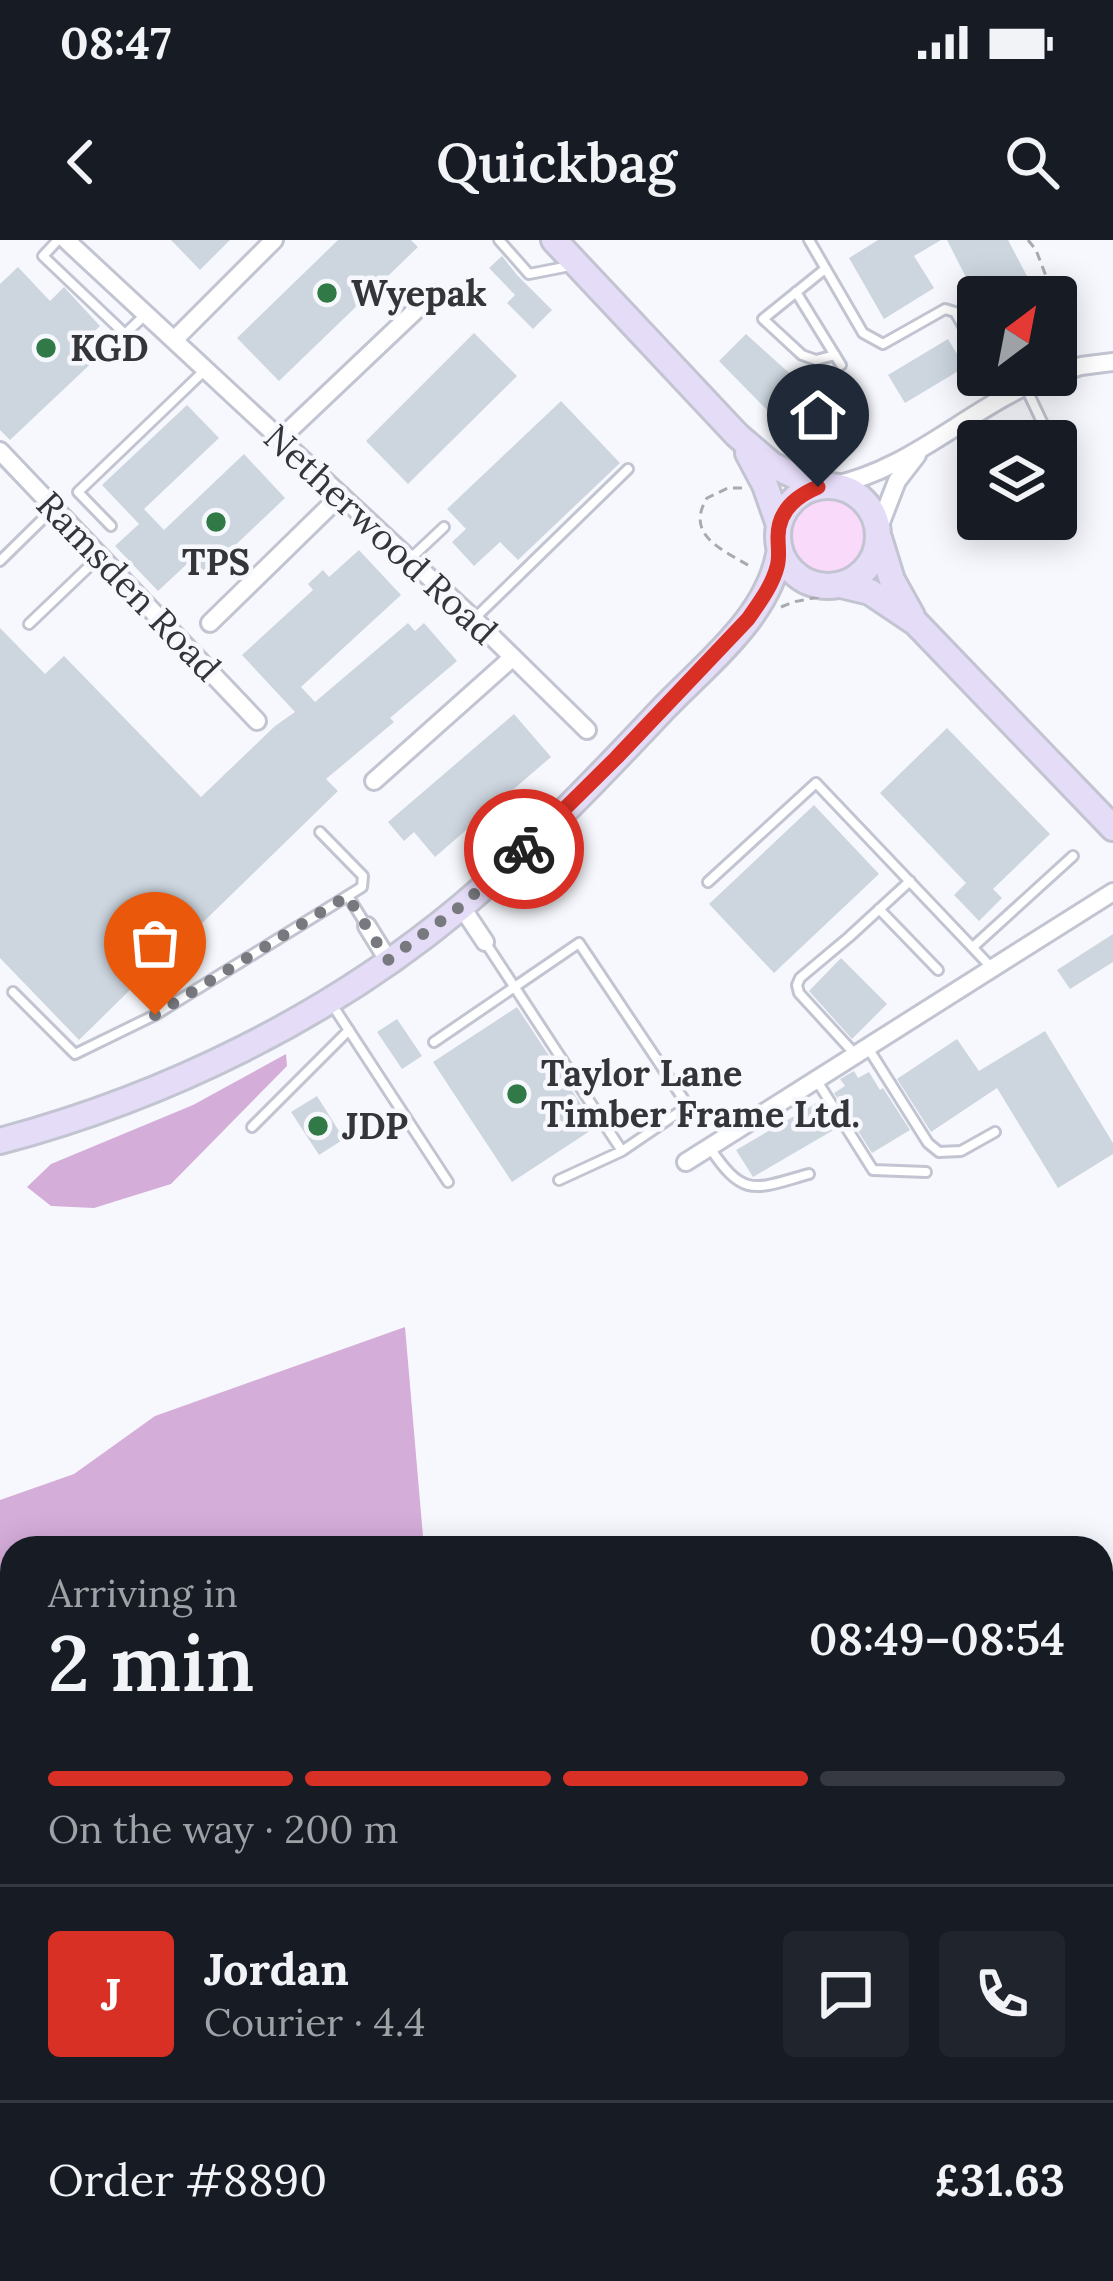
<!DOCTYPE html>
<meta charset="utf-8">
<style>
:root{--surface:#171b24;--page:#20242c;--text:#f1f3f6;--muted:#9ea1a6;--line:#363941;--accent:#d93025}
body{margin:0;font-family:Lora,serif;background:var(--page);color:var(--text);height:100vh;display:flex;flex-direction:column;font-size:45px;white-space:nowrap}
*{box-sizing:border-box;margin:0}
p{font-size:39px;color:var(--muted)}
.icon{flex:none;width:66px;height:66px;fill:none;stroke:currentColor;stroke-width:2;stroke-linecap:round;stroke-linejoin:round}
.map{position:relative;flex:1;overflow:hidden}
.drawer{position:absolute;left:0px;top:1296px;width:1113px;height:747px;display:flex;flex-direction:column;background:var(--surface);border-radius:36px 36px 0 0;box-shadow:0 6px 30px #0003}
.drawer>*{flex:none}
.needle{width:78px;rotate:32deg}
.buttons{position:absolute;left:957px;top:36px;display:grid;gap:24px}
.buttons a{display:grid;place-items:center;width:120px;height:120px;border-radius:12px;background:var(--surface);box-shadow:0 6px 30px #0003;font-size:60px}
.pin{position:absolute;display:grid;place-items:center;width:102px;height:102px;color:#fff;margin:-123px -51px;border-radius:50% 50% 50% 0;rotate:-45deg;box-shadow:0 0 12px #0007}
.pin .icon{rotate:45deg}
.courier{position:absolute;display:grid;place-items:center;width:120px;height:120px;margin:-60px;border:9px solid #d93025;border-radius:50%;background:#fff;color:#222;box-shadow:0 3px 15px #0007}
.overview em{font-style:normal;font-weight:600}
.overview div{display:flex;flex-direction:column-reverse}
.overview{display:flex;align-items:center;justify-content:space-between;height:204px;padding:0 48px}
h1{font-size:78px;font-weight:600;line-height:90px}
.bar{display:grid;grid-template-columns:repeat(4,1fr);gap:18px 12px;align-content:center;height:144px;padding:0 48px}
.bar i{height:15px;border-radius:9px;background:var(--line)}
.bar .selected{background:var(--accent)}
.bar p{grid-column:span 4}
.line{display:flex;align-items:center;gap:30px;padding:0 48px;border-top:3px solid var(--line)}
.line div{flex:1}
.round{display:grid;place-items:center;flex:none;width:126px;height:126px;border-radius:12px;background:var(--page)}
.status{display:flex;justify-content:space-between;align-items:center;height:84px;padding:0 60px;background:var(--surface);direction:ltr}
.status svg{height:33px;fill:currentColor}
header{display:flex;justify-content:space-between;align-items:center;height:156px;padding:0 48px;background:var(--surface);font-size:54px;font-weight:600}
.map>svg:first-child{display:block}
.green{fill:#f9dafb}
.forest{fill:#d5add9}
.building{fill:#cdd6df}
.lines{fill:none;stroke-linecap:round;stroke-linejoin:round}
.lane-casing{stroke:#c2c5d1;stroke-width:14}
.street-casing{stroke:#c2c5d1;stroke-width:22}
.secondary-casing{stroke:#c2c5d1;stroke-width:30}
.path{stroke:#a9aaaf;stroke-width:3;stroke-dasharray:9 6;stroke-linecap:butt}
.lane{stroke:#fff;stroke-width:8}
.street{stroke:#fff;stroke-width:16}
.secondary{stroke:#e5dcf7;stroke-width:24}
.done{stroke:#78797e;stroke-width:12;stroke-dasharray:0 21.6}
.route{stroke:#d93025;stroke-width:15}
.poi-dot{fill:#317946;stroke:#f7f8fd;stroke-width:4.5}
.labels{text-anchor:middle;stroke-width:9;stroke-linejoin:round;paint-order:stroke}
.poi-label{font-size:36px;font-weight:bold;fill:#333539;stroke:#f7f8fd;text-anchor:start}
.street-label{font-size:36px;fill:#333539;stroke:#f7f8fd}
</style>
<div class="status"><b>08:47</b><svg viewBox="0 0 49 12"><path d="M0 12V9h3v3zM5 12V6h3v6zM10 12V3h3v9zM15 12V0h3v12zM26 1h20v11H26zM47 4h2v5h-2z"/></svg></div>
<header><svg class="icon" aria-label="back" viewBox="0 0 24 24"><path d="M15 5l-7 7 7 7"/></svg>Quickbag<svg class="icon" aria-label="search" viewBox="0 0 24 24"><circle cx="10" cy="10" r="6"/><path d="M15 15l6 6"/></svg></header>
<div class="map">
<svg width="1113" height="2041" viewBox="0 0 1113 2041">
<rect width="100%" height="100%" fill="#f7f8fd"/>
<path class="green" d="M791 296a37 37 0 1 1 74 0a37 37 0 1 1-74 0Z"/>
<path class="forest" d="M286,814L287,826L171,944L94,968L51,966L27,947L51,924L193,865Z
M405,1087L424,1308H12V1460H0V1260L74,1234L155,1176Z
M1113,1447V1740L1101,1732V1448Z"/>
<path class="building" d="M171,0H230L200,30Z
M338,0H411L418,7L279,141L237,98Z
M878,0H941L914,16L934,48L884,79L849,18Z
M947,0H1008L1038,57H976Z
M502,16L517,35L552,70L533,89L507,63L515,55L489,28Z
M18,27L50,61L64,47L100,86L85,100L100,115L10,200L0,190V44Z
M474,93L517,136L408,244L366,201Z
M746,94L787,131L801,141L857,147L856,184L785,178L769,172L719,121Z
M948,99L965,127L905,163L888,135Z
M561,161L620,223L518,320L500,302L474,326L452,302L466,289L447,269Z
M187,165L219,198L144,269L164,290L244,214L285,258L201,338L188,323L158,351L115,306L139,284L102,245Z
M359,310L401,355L301,447L315,462L408,383L415,391L424,383L457,421L390,478L394,482L326,539L338,551L158,726L179,747L150,768L131,749L79,800L0,718V388L45,434L64,416L201,557L275,486L295,472L242,415L313,350L308,344L323,330L329,337Z
M514,474L551,517L435,617L414,592L404,601L388,582Z
M947,488L1050,594L993,649L1002,658L979,681L954,655L966,643L880,553Z
M814,565L879,634L774,733L709,664Z
M1113,694V722L1070,749L1057,730Z
M841,718L887,764L852,799L809,751Z
M517,767L596,887L512,942L433,822Z
M397,779L422,816L402,829L377,792Z
M1045,791L1113,903V914L1058,948L997,848L931,892L897,839L957,799L979,831Z
M854,831L858,838L869,832L880,850L883,848L910,890L872,913L834,853L845,846L840,839Z
M317,856L344,899L319,915L291,872Z
M820,861L837,888L753,937L736,910Z"/>
<g class="lines">
<defs>
<path id="lane" d="M58,0L43,16L125,94L145,75
M499,0L529,34L570,26
M809,0L863,93L883,104L945,69L955,72L976,108
M825,29L763,79L802,115L816,120L835,115
M796,52L841,125
M1026,148L1051,201
M111,286L78,252L204,131
M411,318L444,287
M0,321L54,268
M475,378L628,229
M29,384L99,317
M708,642L816,543L991,727
M348,656L366,685
M879,669L938,730
M485,702L622,911
M973,707L1073,616
M13,752L75,814L155,775L362,647L363,636L320,592
M333,766L448,942
M434,802L579,703L688,866L622,911L559,940
M868,808L928,903L939,912L961,911L995,892
M854,813L799,753L797,745L800,738L849,697L910,641
M817,841L873,930L926,932
M252,887L349,790
M710,908C744,959 755,949 809,934"/>
<path id="street" d="M66,0L474,379L587,490
M174,100L274,0
M1056,134L1081,126L1113,122
M280,199L433,54
M0,211L257,481
M831,246C915,229 972,164 1052,135
M878,290L897,241L917,215
M210,383L341,255
M374,541L513,417
M461,666L485,702
M367,686L388,720
M686,922L1113,652"/>
<path id="secondary" d="M554,0L737,195L772,225L818,247
M748,213L765,245L779,285
M778 296a50 50 0 1 1 100 0a50 50 0 1 1-100 0Z
M879,298L892,340L912,376
M841,345L870,352L916,383L1113,588
M0,901C166,857 329,777 461,667C533,606 599,537 663,469C707,423 770,376 780,309"/>
</defs>
<use href="#lane" class="lane-casing"/>
<use href="#street" class="street-casing"/>
<use href="#secondary" class="secondary-casing"/>
<path class="path" d="M1028,0L1036,10L1054,57
M1056,62L1075,111
M742,248H728L707,258C684,296 724,310 751,327
M781,367L793,362L824,356
M1101,1363L1113,1357
M1101,1502L1113,1509"/>
<use href="#lane" class="lane"/>
<use href="#street" class="street"/>
<use href="#secondary" class="secondary"/>
</g>
<g class="lines">
<path class="done" d="M155,775L347,656L388,720L461,666L524,609"/>
<path class="route" d="M524,609L616,518L748,379C759,363 772,346 777,327C780,317 778,308 778,297C778,271 796,256 818,247"/>
</g>
<g class="poi-dot">
<circle cx="327" cy="53" r="12"/>
<circle cx="46" cy="108" r="12"/>
<circle cx="216" cy="282" r="12"/>
<circle cx="517" cy="854" r="12"/>
<circle cx="318" cy="886" r="12"/>
</g>
<g class="labels">
<g class="poi-label">
<text x="351" y="66">Wyepak</text>
<text x="70" y="121">KGD</text>
<text x="216" y="335" text-anchor="middle">TPS</text>
<text x="541" y="846">Taylor Lane<tspan x="541" dy="41">Timber Frame Ltd.</tspan></text>
<text x="342" y="899">JDP</text>
</g>
<g class="street-label">
<text transform="translate(381 294) rotate(43)" y="13">Netherwood Road</text>
<text transform="translate(129 346) rotate(46)" y="13">Ramsden Road</text>
</g>
</g>
</svg>
<div class="buttons">
<a><svg class="needle" viewBox="-14 -14 28 28"><path d="M0-13l5 13h-10z" fill="#e53935"/><path d="M0 13l5-13h-10z" fill="#9ea1a6"/></svg></a>
<a><svg class="icon" aria-label="layers" viewBox="0 0 24 24"><path d="M12 4l9 5-9 5-9-5zM3 14l9 5 9-5"/></svg></a>
</div>
<div class="pin" style="left:155px;top:775px;background:#ea580c"><svg class="icon" aria-label="bag" viewBox="0 0 24 24"><path d="M5 8h14l-1 12H6zM9 8a3 3 0 0 1 6 0"/></svg></div>
<div class="pin" style="left:818px;top:247px;background:#1f2937"><svg class="icon" aria-label="home" viewBox="0 0 24 24"><path d="M3 11l9-7 9 7M6 9v11h12V9"/></svg></div>
<div class="courier" style="left:524px;top:609px"><svg class="icon" aria-label="bike" viewBox="0 0 24 24"><circle cx="6" cy="16" r="4"/><circle cx="18" cy="16" r="4"/><path d="M6 16l4-8h5l3 8M10 8l3 8H6M13 5h3"/></svg></div>
<section class="drawer">
<div class="overview"><div><h1>2 min</h1><p>Arriving in</p></div><em>08:49–08:54</em></div>
<div class="bar"><i class="selected"></i><i class="selected"></i><i class="selected"></i><i></i><p>On the way · 200 m</p></div>
<div class="line" style="height:216px"><b class="round" style="background:var(--accent);color:#fff">J</b><div><b>Jordan</b><p>Courier · 4.4</p></div><a class="round"><svg class="icon" aria-label="chat" viewBox="0 0 24 24"><path d="M4 5h16v11H9l-5 4z"/></svg></a><a class="round"><svg class="icon" aria-label="phone" viewBox="0 0 24 24"><path d="M5 4h4l2 5-3 2q2 4 5 5l2-3 5 2v4C11 20 4 13 5 4z"/></svg></a></div>
<div class="line" style="height:156px"><div>Order #8890</div><b>£31.63</b></div>
</section>
</div>
